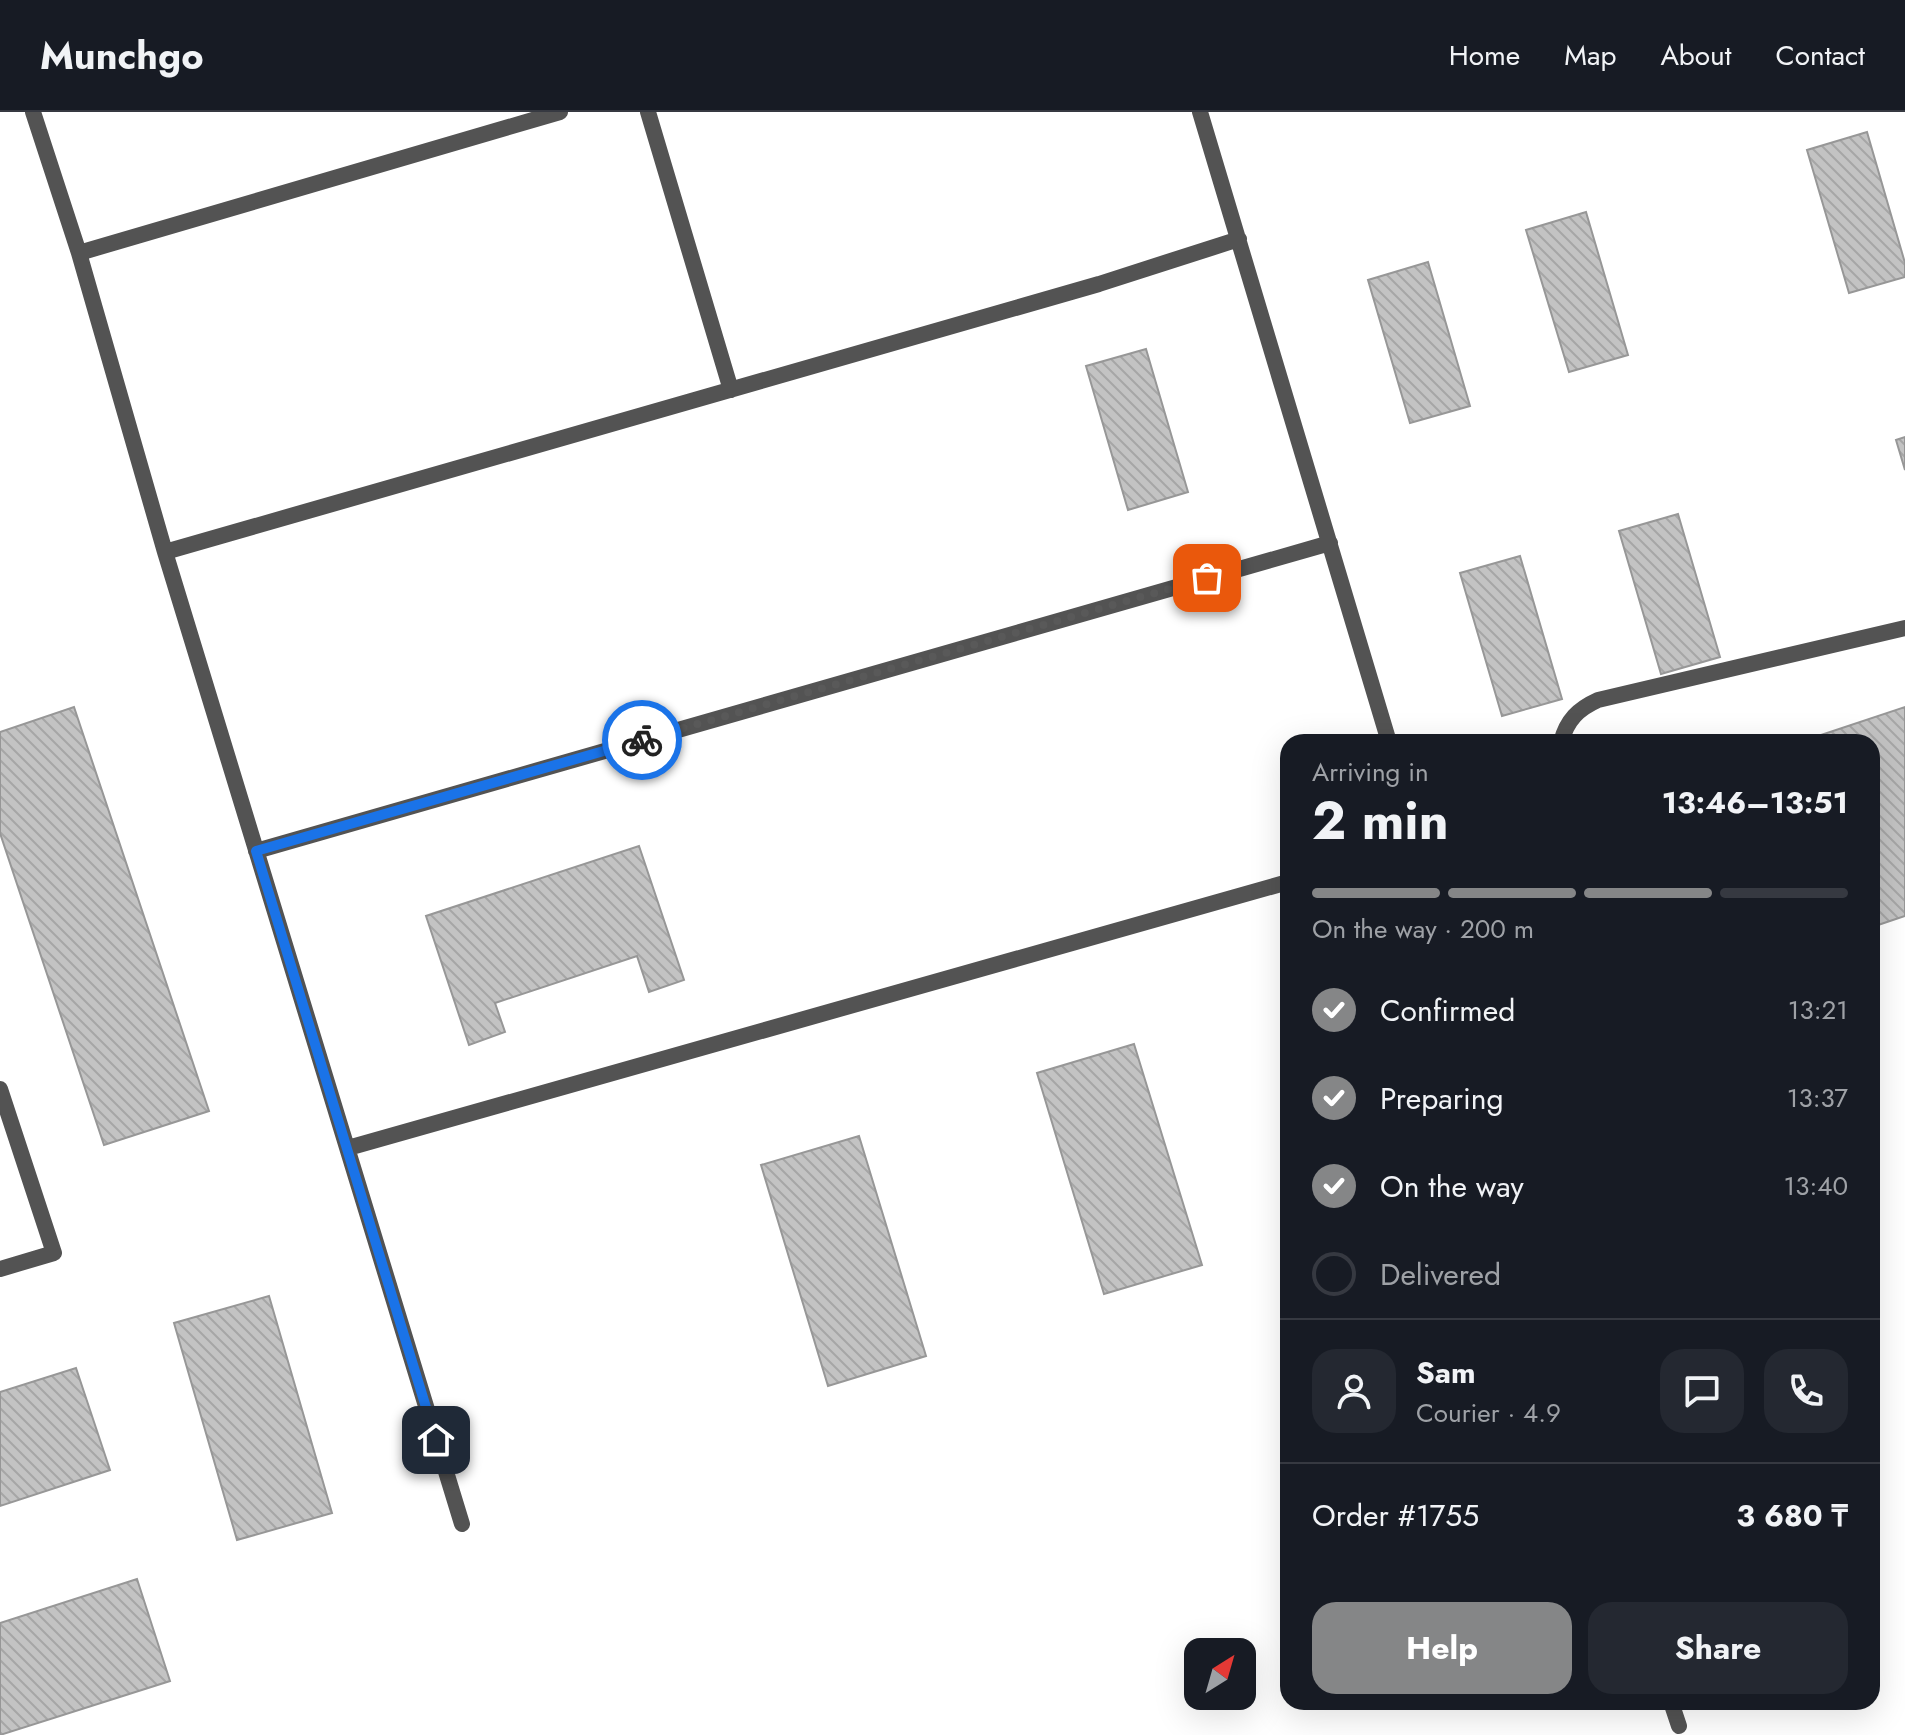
<!DOCTYPE html>
<meta charset="utf-8">
<style>
:root{--surface:#171b24;--page:#242831;--text:#f1f3f6;--muted:#9ea1a6;--line:#363941;--accent:#858687}
body{margin:0;font-family:Jost,sans-serif;background:var(--page);color:var(--text);height:100vh;display:flex;flex-direction:column;font-size:30px;white-space:nowrap}
*{box-sizing:border-box;margin:0}
p{font-size:26px;color:var(--muted)}
.icon{flex:none;width:44px;height:44px;fill:none;stroke:currentColor;stroke-width:2;stroke-linecap:round;stroke-linejoin:round}
.map{position:relative;flex:1;overflow:hidden}
.details{position:absolute;left:1280px;top:622px;width:600px;height:976px;display:flex;flex-direction:column;background:var(--surface);border-radius:24px;box-shadow:0 8px 32px #0002}
.details>*{flex:none}
.needle{width:52px;rotate:37deg}
.fabs{position:absolute;left:1184px;top:1526px;display:grid;gap:16px}
.fabs a{display:grid;place-items:center;width:72px;height:72px;border-radius:16px;background:var(--surface);box-shadow:0 8px 32px #0002;font-size:40px}
.pin{position:absolute;display:grid;place-items:center;width:68px;height:68px;color:#fff;margin:-34px;border-radius:16px;box-shadow:0 4px 12px #0006}
.courier{position:absolute;display:grid;place-items:center;width:80px;height:80px;margin:-40px;border:6px solid #1a73e8;border-radius:50%;background:#fff;color:#222;box-shadow:0 2px 10px #0007}
.headline em{font-style:normal;font-weight:700}
.headline div{display:flex;flex-direction:column-reverse}
.headline{display:flex;align-items:center;justify-content:space-between;height:136px;padding:0 32px}
h1{font-size:52px;font-weight:700;line-height:60px}
.bar{display:grid;grid-template-columns:repeat(4,1fr);gap:12px 8px;align-content:center;height:96px;padding:0 32px}
.bar i{height:10px;border-radius:6px;background:var(--line)}
.bar .active{background:var(--accent)}
.bar p{grid-column:span 4}
.line{display:flex;align-items:center;gap:20px;padding:0 32px;border-top:2px solid var(--line)}
.line div{flex:1}
.round{display:grid;place-items:center;flex:none;width:84px;height:84px;border-radius:24px;background:var(--page)}
ol{padding:0 32px;list-style:none}
li{display:flex;align-items:center;gap:24px;height:88px}
li p{margin-inline-start:auto}
li .icon{padding:8px;border-radius:50%;background:var(--accent);color:#fff;stroke-width:4}
li:last-child{color:var(--muted)}
li i{width:44px;height:44px;border:4px solid var(--line);border-radius:50%}
.primary-button{display:flex;gap:16px;margin-top:auto;padding:16px 32px}
.primary-button a{flex:1;height:92px;border-radius:24px;background:var(--accent);color:#fff;font-size:32px;font-weight:700;line-height:92px;text-align:center}
.primary-button a+a{background:var(--page);color:var(--text)}
header{display:flex;align-items:center;gap:48px;box-sizing:border-box;height:112px;padding:0 40px;background:var(--surface);border-bottom:2px solid var(--line)}
header strong{font-size:38px}
nav{display:flex;gap:44px;margin-inline-start:auto;font-size:28px}
.map>svg:first-child{display:block}
.building{fill:url(#building-back-hatch);stroke:#979797;stroke-width:2}
.lines{fill:none;stroke-linecap:round;stroke-linejoin:round}
.lane{stroke:#535353;stroke-width:16}
.done{stroke:#595959;stroke-width:8;stroke-dasharray:0 14.4}
.route{stroke:#1a73e8;stroke-width:10}
</style>
<header>
<strong>Munchgo</strong>
<nav><a>Home</a><a>Map</a><a>About</a><a>Contact</a></nav>
</header>
<div class="map">
<svg width="1905" height="1623" viewBox="0 0 1905 1623">
<defs>
<pattern id="building-back-hatch" width="6" height="6" patternUnits="userSpaceOnUse" patternTransform="scale(2)"><rect width="6" height="6" fill="#c3c3c3"/><path d="M-1 5l2 2M0 0l6 6M5-1l2 2" fill="none" stroke="#a6a6a6"/></pattern>
</defs>
<rect width="100%" height="100%" fill="#fff"/>
<path class="building" d="M1867,20L1905,151V165L1849,181L1807,38Z
M1586,100L1628,243L1569,260L1526,118Z
M1428,150L1470,294L1410,311L1368,168Z
M1146,237L1188,380L1128,398L1086,254Z
M1905,325V358L1896,328Z
M1678,402L1720,545L1661,562L1619,419Z
M1520,444L1562,587L1502,604L1460,461Z
M74,595L209,999L104,1033L0,721V620Z
M1905,595V804L1872,815V630H1800Z
M639,734L684,868L649,880L637,844L495,891L505,920L469,933L426,804Z
M1134,932L1202,1153L1104,1182L1037,961Z
M859,1024L926,1244L828,1274L761,1053Z
M269,1184L332,1401L237,1428L174,1211Z
M76,1256L110,1358L0,1394V1280Z
M137,1467L170,1569L0,1623V1511Z"/>
<g class="lines">
<path class="lane" d="M33,0L79,141L165,440L462,1412
M648,0L731,278
M1200,0L1389,630
M79,141L560,0
M165,440L1099,172L1239,127
M1561,630C1567,608 1578,597 1598,588L1905,516
M256,739L1330,431
M0,977L54,1141L0,1157
M348,1036L1288,770
M1671,1590L1679,1614"/>
</g>
<g class="lines">
<path class="done" d="M642,628L1207,466"/>
<path class="route" d="M436,1328L256,739L642,628"/>
</g>
</svg>
<div class="fabs">
<a><svg class="needle" viewBox="-14 -14 28 28"><path d="M0-13l5 13h-10z" fill="#e53935"/><path d="M0 13l5-13h-10z" fill="#9ea1a6"/></svg></a>
</div>
<div class="pin" style="left:1207px;top:466px;background:#ea580c"><svg class="icon" aria-label="bag" viewBox="0 0 24 24"><path d="M5 8h14l-1 12H6zM9 8a3 3 0 0 1 6 0"/></svg></div>
<div class="pin" style="left:436px;top:1328px;background:#1f2937"><svg class="icon" aria-label="home" viewBox="0 0 24 24"><path d="M3 11l9-7 9 7M6 9v11h12V9"/></svg></div>
<div class="courier" style="left:642px;top:628px"><svg class="icon" aria-label="bike" viewBox="0 0 24 24"><circle cx="6" cy="16" r="4"/><circle cx="18" cy="16" r="4"/><path d="M6 16l4-8h5l3 8M10 8l3 8H6M13 5h3"/></svg></div>
<section class="details">
<div class="headline"><div><h1>2 min</h1><p>Arriving in</p></div><em>13:46–13:51</em></div>
<div class="bar"><i class="active"></i><i class="active"></i><i class="active"></i><i></i><p>On the way · 200 m</p></div>
<ol>
<li><svg class="icon" aria-label="check" viewBox="0 0 24 24"><path d="M5 12l5 5 9-10"/></svg>Confirmed<p>13:21</p></li>
<li><svg class="icon" aria-label="check" viewBox="0 0 24 24"><path d="M5 12l5 5 9-10"/></svg>Preparing<p>13:37</p></li>
<li><svg class="icon" aria-label="check" viewBox="0 0 24 24"><path d="M5 12l5 5 9-10"/></svg>On the way<p>13:40</p></li>
<li><i></i>Delivered</li>
</ol>
<div class="line" style="height:144px"><a class="round"><svg class="icon" aria-label="person" viewBox="0 0 24 24"><circle cx="12" cy="8" r="4"/><path d="M4 21q1-7 8-7t8 7"/></svg></a><div><b>Sam</b><p>Courier · 4.9</p></div><a class="round"><svg class="icon" aria-label="chat" viewBox="0 0 24 24"><path d="M4 5h16v11H9l-5 4z"/></svg></a><a class="round"><svg class="icon" aria-label="phone" viewBox="0 0 24 24"><path d="M5 4h4l2 5-3 2q2 4 5 5l2-3 5 2v4C11 20 4 13 5 4z"/></svg></a></div>
<div class="line" style="height:104px"><div>Order #1755</div><b>3 680 ₸</b></div>
<div class="primary-button"><a>Help</a><a>Share</a></div>
</section>
</div>
